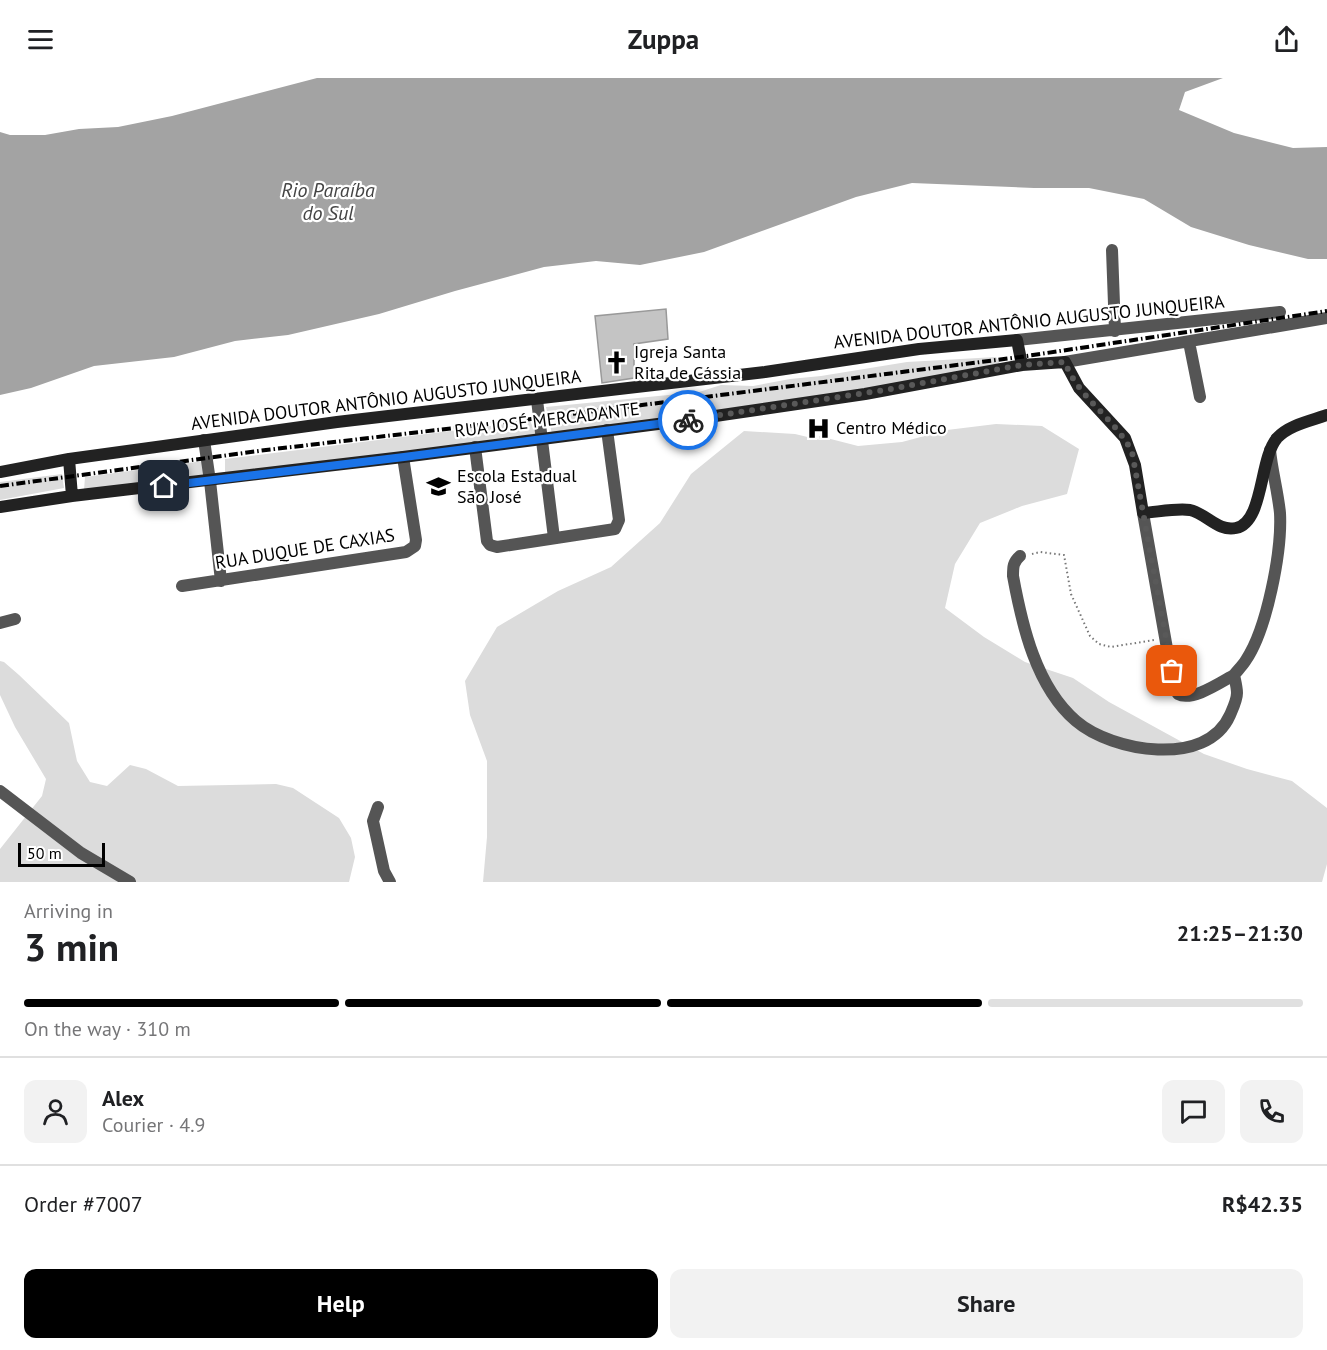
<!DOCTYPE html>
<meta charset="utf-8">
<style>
:root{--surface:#fff;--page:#f2f2f2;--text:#202124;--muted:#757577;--line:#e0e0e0;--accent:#000}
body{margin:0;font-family:"PT Sans",sans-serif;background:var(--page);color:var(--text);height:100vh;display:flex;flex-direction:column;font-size:22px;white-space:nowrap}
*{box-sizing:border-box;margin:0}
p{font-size:20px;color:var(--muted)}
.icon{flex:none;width:33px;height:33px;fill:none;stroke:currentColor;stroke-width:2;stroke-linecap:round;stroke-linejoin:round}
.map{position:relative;height:804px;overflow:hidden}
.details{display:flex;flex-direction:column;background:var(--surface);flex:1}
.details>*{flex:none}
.scale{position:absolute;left:18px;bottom:15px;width:87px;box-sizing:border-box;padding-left:6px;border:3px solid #000;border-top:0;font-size:16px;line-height:21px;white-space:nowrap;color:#000;-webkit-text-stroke:4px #fff;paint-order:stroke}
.pin{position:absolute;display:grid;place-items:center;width:51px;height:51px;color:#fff;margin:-26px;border-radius:12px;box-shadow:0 3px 9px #0006}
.courier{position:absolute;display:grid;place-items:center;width:60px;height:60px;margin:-30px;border:4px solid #1a73e8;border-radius:50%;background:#fff;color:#222;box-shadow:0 2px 8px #0007}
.head em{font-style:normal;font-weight:700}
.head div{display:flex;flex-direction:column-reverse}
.head{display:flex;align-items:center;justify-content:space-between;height:102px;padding:0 24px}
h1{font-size:39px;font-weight:700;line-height:45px}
.bar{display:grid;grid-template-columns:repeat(4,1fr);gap:9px 6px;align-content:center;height:72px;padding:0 24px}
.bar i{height:8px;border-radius:4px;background:var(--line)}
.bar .on{background:var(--accent)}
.bar p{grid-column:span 4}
.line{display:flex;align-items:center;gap:15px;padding:0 24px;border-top:2px solid var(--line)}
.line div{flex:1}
.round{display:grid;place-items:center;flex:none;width:63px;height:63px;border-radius:12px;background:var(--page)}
.cta{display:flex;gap:12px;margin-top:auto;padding:12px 24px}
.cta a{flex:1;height:69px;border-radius:12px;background:var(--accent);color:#fff;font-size:24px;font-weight:700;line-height:69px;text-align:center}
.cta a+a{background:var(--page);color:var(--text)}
header{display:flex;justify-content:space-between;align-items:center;height:78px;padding:0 24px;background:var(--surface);font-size:27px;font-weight:700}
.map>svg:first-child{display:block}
.green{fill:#dcdcdc}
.water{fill:#a3a3a3}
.building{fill:#c4c4c4;stroke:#999;stroke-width:1.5}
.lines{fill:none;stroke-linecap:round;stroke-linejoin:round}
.path{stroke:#777;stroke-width:2;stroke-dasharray:1.5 3;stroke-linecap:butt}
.street{stroke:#555;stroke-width:12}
.secondary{stroke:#222;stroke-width:12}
.rail{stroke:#000;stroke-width:4;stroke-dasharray:9 3 1.5 3;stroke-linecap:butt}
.done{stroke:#595959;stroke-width:6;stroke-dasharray:0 10.8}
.route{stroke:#1a73e8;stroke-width:8}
.labels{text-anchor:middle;stroke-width:4.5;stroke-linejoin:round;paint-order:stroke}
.street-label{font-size:18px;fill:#000;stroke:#fff}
.poi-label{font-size:18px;fill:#000;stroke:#fff;text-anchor:start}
.water-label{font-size:20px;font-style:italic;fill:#444;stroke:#fff}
</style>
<header><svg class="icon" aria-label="menu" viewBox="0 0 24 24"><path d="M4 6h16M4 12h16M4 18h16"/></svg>Zuppa<svg class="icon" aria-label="share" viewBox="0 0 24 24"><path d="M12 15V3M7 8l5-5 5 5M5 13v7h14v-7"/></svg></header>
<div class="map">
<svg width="1327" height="804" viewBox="0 0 1327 804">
<rect width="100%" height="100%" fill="#fff"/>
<path class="green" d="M996,279L1003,291L552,356L546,329L699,314L721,307L753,308L790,301L821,298L907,284Z
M530,343L538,359L225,396V381Z
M996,346L1042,348L1079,371L1067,416L1022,428L980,445L955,486L945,530L984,559L1025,584L1073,600L1109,624L1204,676L1247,691L1292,703L1327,730V786L1322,804H483L487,759V683L470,637L465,603L497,549L558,513L611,489L660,445L691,396L744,353L795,356L820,362L819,358L858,368L902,364L947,352Z
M203,383L207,400L84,412L85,399Z
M62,396L64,410L0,422V404Z
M0,583L4,584L19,597L69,645L77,683L90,704L107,708L130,687L146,691L178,708L276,706L293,710L339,740L351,760L355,779L349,804H0V771L42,718L46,701L15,649L0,617Z"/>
<path class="water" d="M317,0H1223L1185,14L1179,32L1234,55L1293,70L1327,69V181H1308L1249,167L1191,149L1144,121L1089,110H1034L912,105L856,119L704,174L640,187L596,183L544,189L455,213L379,236L288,257L235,263L174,279L94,288L31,310L0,317V54L10,57H45L79,51L118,49L172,38Z"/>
<path class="building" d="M666,231L668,261L634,266V300L602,305L595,238Z"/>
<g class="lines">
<path class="path" d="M1032,476L1040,474L1064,477L1071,516L1090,558L1099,566L1111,569L1154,562"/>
<path class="street" d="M1112,172L1115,253
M1017,262L1280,234
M1189,264L1200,319
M1065,284L1327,240
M537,322L554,460
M204,362L210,403L221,503
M475,369L487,463L490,467L497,469L615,451L619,442L607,352
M1143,435L1174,610L1178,616C1192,624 1221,604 1234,597
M1020,478C1013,484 1013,489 1013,498C1022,547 1036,609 1076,643C1112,674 1207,690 1230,637C1233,630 1237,622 1237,615C1237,609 1235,602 1234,597C1238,592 1243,587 1246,582C1267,551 1282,473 1280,435C1278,414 1272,393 1270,372
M182,508L406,474L415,468L416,462L403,379
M0,545L15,541
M0,713L81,775L130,804
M378,729L373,743L384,793L390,804"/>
<path class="secondary" d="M69,381L72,418
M0,394L69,381L337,344L765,294L919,271L1017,262L1022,287
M0,429L72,418L403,379L681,343L865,316L1022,287L1065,284L1079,310L1125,360L1135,387L1143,435C1158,434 1176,430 1190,432C1207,436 1218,454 1236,450C1264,444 1259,381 1277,360C1289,347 1310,343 1327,337"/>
<path class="rail" d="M0,408L266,372L540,340L1020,279L1327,233"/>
</g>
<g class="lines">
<path class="done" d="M688,342L885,312L1022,287L1065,284C1078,320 1115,340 1132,374L1172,593"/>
<path class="route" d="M164,408L404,379L688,342"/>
</g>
<defs>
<symbol id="church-bare" viewBox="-9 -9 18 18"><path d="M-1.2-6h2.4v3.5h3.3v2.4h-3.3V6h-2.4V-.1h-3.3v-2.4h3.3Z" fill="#000" stroke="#fff" stroke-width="2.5" paint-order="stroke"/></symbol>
<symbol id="hospital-bare" viewBox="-9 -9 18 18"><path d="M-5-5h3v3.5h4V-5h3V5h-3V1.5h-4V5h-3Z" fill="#000" stroke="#fff" stroke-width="2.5" paint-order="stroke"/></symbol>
<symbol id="school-bare" viewBox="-9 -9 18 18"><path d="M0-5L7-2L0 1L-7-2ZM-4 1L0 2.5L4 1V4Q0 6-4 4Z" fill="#000" stroke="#fff" stroke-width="2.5" paint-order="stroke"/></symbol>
</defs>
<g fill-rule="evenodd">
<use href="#church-bare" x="600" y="268" width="33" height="33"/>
<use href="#hospital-bare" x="802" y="334" width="33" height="33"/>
<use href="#school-bare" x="422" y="392" width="33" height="33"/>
</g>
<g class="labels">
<g class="street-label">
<text transform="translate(1029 244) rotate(-6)" y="6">AVENIDA DOUTOR ANTÔNIO AUGUSTO JUNQUEIRA</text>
<text transform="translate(386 322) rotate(-7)" y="6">AVENIDA DOUTOR ANTÔNIO AUGUSTO JUNQUEIRA</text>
<text transform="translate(547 342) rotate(-7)" y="6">RUA JOSÉ MERCADANTE</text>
<text transform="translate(305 471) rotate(-9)" y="6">RUA DUQUE DE CAXIAS</text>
</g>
<g class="poi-label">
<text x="634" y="280">Igreja Santa<tspan x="634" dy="21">Rita de Cássia</tspan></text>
<text x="836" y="356">Centro Médico</text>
<text x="457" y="404">Escola Estadual<tspan x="457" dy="21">São José</tspan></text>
</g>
<g class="water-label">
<text x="328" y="119">Rio Paraíba<tspan x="328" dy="23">do Sul</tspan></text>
</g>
</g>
</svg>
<div class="scale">50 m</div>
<div class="pin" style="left:1172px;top:593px;background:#ea580c"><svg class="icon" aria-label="bag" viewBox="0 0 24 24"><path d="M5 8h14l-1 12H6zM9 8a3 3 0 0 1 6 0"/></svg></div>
<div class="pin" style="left:164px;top:408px;background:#1f2937"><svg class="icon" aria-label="home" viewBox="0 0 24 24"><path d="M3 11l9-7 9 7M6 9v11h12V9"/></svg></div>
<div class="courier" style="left:688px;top:342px"><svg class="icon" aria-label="bike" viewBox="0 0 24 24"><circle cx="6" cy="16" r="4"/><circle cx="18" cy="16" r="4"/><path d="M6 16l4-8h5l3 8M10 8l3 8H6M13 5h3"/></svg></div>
</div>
<section class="details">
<div class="head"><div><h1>3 min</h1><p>Arriving in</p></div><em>21:25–21:30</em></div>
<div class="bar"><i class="on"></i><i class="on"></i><i class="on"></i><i></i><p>On the way · 310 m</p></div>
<div class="line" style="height:108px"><a class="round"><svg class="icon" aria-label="person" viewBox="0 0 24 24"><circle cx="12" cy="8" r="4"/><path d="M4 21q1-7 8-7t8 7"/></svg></a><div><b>Alex</b><p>Courier · 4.9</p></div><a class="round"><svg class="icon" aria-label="chat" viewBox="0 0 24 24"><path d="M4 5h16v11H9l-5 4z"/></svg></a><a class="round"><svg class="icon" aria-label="phone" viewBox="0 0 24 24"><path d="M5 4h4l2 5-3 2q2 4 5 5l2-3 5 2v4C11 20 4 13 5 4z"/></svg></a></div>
<div class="line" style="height:78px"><div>Order #7007</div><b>R$42.35</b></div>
<div class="cta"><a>Help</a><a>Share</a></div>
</section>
